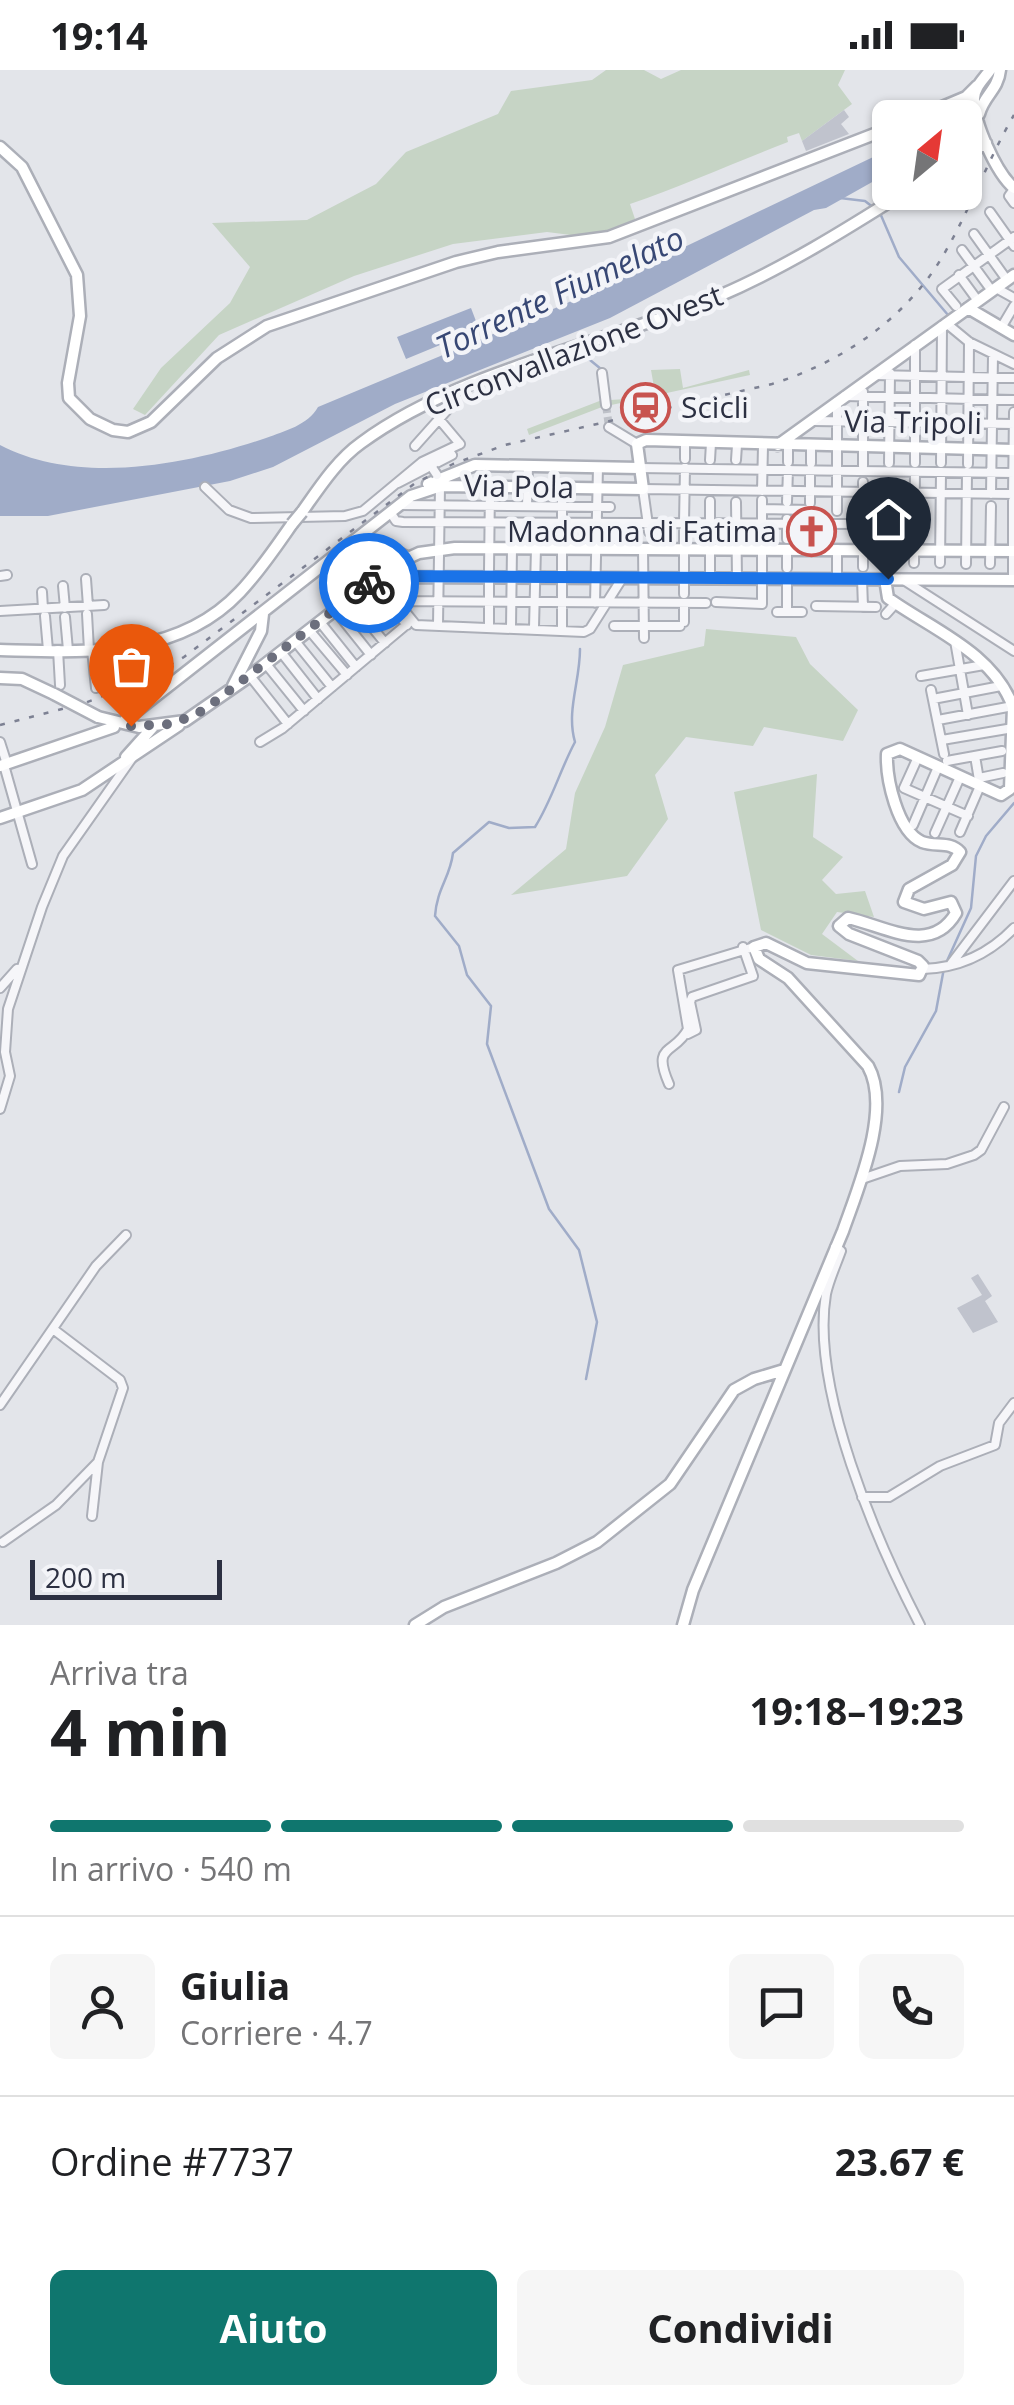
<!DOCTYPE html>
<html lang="it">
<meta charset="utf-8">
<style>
:root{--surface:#fff;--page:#f6f6f6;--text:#202124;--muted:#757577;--line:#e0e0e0;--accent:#0f766e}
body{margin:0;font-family:"Open Sans",sans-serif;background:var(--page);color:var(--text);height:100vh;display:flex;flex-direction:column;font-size:38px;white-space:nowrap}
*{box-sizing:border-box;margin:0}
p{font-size:32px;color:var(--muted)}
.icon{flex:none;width:55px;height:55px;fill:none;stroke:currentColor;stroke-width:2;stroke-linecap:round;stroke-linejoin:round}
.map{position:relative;height:1555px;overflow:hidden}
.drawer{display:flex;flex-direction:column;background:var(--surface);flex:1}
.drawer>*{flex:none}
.needle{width:65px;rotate:29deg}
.fabs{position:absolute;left:872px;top:30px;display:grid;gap:20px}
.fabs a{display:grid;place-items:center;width:110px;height:110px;border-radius:15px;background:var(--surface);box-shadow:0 2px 8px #0004;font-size:50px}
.scale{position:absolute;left:30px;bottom:25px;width:192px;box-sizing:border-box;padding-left:10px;border:5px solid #2c3042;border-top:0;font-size:28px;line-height:35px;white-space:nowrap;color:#2c3042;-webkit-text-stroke:8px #f3f4f8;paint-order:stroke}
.pin{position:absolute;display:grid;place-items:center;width:85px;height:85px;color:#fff;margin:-102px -42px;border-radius:50% 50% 50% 0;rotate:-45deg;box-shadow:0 0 10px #0007}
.pin .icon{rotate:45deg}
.courier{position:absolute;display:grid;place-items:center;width:100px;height:100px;margin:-50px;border:8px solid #1a73e8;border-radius:50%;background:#fff;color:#222;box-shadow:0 2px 12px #0007}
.headline em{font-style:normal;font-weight:700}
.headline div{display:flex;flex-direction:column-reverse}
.headline{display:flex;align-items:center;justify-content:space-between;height:170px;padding:0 50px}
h1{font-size:65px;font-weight:700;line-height:75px}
.bar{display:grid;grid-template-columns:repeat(4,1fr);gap:15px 10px;align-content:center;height:120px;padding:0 50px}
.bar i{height:12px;border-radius:8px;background:var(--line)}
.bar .active{background:var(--accent)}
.bar p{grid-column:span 4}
.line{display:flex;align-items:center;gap:25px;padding:0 50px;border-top:2px solid var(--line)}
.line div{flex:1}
.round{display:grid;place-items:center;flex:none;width:105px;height:105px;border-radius:15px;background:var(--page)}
.button{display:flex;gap:20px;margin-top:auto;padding:20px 50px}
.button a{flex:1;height:115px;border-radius:15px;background:var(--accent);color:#fff;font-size:40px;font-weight:700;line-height:115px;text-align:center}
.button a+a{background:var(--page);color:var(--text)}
.status{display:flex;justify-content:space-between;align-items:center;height:70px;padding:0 50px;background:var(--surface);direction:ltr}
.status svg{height:28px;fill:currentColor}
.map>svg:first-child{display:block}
.green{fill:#c6d4c5}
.water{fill:#a0acc8}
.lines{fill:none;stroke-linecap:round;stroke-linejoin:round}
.stream{stroke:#a0acc8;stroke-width:2.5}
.building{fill:#c0c3cd}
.street-tunnel{stroke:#bec1c8;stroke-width:8;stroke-dasharray:8 4;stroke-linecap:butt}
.street-casing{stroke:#acafb8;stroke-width:12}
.secondary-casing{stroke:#acafb8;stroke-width:15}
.street{stroke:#f6f6f9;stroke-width:8}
.secondary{stroke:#fff;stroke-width:10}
.rail{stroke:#7d8193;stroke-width:2.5;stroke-dasharray:5 10;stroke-linecap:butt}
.street-bridge-casing{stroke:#acafb8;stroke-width:12;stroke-linecap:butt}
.secondary-bridge-casing{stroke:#acafb8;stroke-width:15;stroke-linecap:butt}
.street-bridge{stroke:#f6f6f9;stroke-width:8}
.secondary-bridge{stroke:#fff;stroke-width:10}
.done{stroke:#6c6f7d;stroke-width:10;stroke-dasharray:0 18}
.route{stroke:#1a73e8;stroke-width:12}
.labels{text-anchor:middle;stroke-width:9;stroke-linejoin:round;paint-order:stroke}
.street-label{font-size:30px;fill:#2c3042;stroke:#f3f4f8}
.poi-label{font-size:30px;fill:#2c3042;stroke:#f3f4f8;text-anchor:start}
.water-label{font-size:32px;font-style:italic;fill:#374774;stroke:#f3f4f8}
</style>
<div class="status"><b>19:14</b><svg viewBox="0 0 49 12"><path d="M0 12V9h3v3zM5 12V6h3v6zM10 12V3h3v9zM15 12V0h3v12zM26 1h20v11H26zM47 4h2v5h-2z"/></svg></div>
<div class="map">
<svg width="1014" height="1555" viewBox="0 0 1014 1555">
<rect width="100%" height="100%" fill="#e3e5ea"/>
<path class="green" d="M606,0H644L661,9L681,0H845L838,15L852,34L802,71L799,63L787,67L788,72C736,92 682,116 630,134L635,149L595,168L547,162L453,174L354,206L219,265L145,345L133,339L161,298L230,233L250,197L212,153L307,150L376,114L406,82L498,44L511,21L592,10Z
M680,299L683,318L749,300L750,305L602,337L529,365L527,359L602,330L608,334L610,330L643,328L642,321L654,317L651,300Z
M706,559L796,567L810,594L858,640L843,671L764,657L753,676L686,667L655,705L668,749L627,806L511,825L566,779L575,723L605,657L623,595L704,576Z
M817,704L813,767L843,787L822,810L836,824L865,821L874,847L837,842L822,864L858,891L811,885L761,860L734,722Z"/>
<path class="water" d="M890,79V102L826,138L814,140L610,248L395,334L273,397L230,411L48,446H0V375C78,416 187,395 266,368C285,361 308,355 318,337L565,234Z
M471,238L479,259L406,289L397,267Z"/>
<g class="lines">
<path class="stream" d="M840,128L865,131L874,138
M880,143L899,187L948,245
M579,281L601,299
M580,579C580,612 566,641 575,672C560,700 552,730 535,757L509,758L489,752L453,783C450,808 437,818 435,846L459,876L467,905L491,936L487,974L549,1139L579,1180L597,1252L586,1309
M947,891L971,838L976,786L986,766L1014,733
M899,1022L905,997L936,941L944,898"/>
</g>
<path class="building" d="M844,40L849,47L841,54L849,64L806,81L802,71Z
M978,1204L992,1226L985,1231L998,1252L973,1263L957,1238L982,1225L971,1208Z"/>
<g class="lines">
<path class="street-tunnel" d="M606,335L609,357"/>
<defs>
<path id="street" d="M1014,119L1009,126L1014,133
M990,142L1014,176
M974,164L1007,210
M962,180L992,221
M959,205L978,231
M996,218L1014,228
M956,236L942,219L1014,167
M946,253L969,272L1014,294
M1001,258L1014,236
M602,303L606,335
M874,305L1014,308
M845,326L1014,330
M439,349L460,374
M814,351L1014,354
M609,357L637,374
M415,376L448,339
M685,389V372
M710,390L711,373
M736,390L737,375
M788,392V376
M811,393V376
M889,393L890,303
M915,393V275
M941,393L942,256
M968,394L969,272
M863,396V322
M639,398L1014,403
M398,413L452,385
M205,417L229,440L251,448L345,446L363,441L422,392L460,374
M562,418V558
M762,421L763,376
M991,424L993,285
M1013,424L1014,342
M710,431V508
M736,432L737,507
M787,432L788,399
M810,433V400
M399,435L610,437
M527,436L528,396
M762,439L810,440V454
M837,441V332
M390,442L396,451L403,452L863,454
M684,452L685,398
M684,461V524
M649,462L643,419L1014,424
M762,469V430
M787,469V449
M527,478V453
M643,478L644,568
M787,479V498
M837,479V509
M336,488L398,481L408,486
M914,493L915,402
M940,493L941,402
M966,494L967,402
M990,494L991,436
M888,496L889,412
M863,497V412
M489,500L490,417
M0,506L7,505
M377,507L416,555L584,562L590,559L623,507
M787,508V542
M86,509L88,536
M862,509L863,537
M902,509L1014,581
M1013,510V431
M370,512L407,555
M63,516L65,538
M42,522L43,539
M349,529L385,573
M388,531L706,533
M716,532L762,534V479
M595,533L598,397
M816,536L876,537
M335,540L371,585
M0,541L104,535
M777,542H802
M87,544L89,580
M886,544L895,534
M45,546L48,580
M65,547L68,580
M320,552L356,597
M684,552V533
M438,555L440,416
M489,556V507
M614,556H680
M511,557L512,478
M534,557L536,478
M309,560L347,605
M295,571L332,617
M955,571L968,645
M58,580L60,615
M92,580L96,618
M281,582L318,629
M266,594L304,641
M250,606L288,654
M921,606L984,595
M931,620L944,684
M933,629L1001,616
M938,650L1013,636
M942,670L1013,658
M0,672L7,694
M260,672L283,658L412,550
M918,687L904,718L968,746
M947,691L1002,681
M4,695L32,794
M979,708L1003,703
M913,755L938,697
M960,762L980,716L975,686
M935,763L960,707
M951,894L1014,811
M923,899C959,898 990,883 1014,858
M0,918L17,899
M688,964L696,960L690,932L692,927L753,906L743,877
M669,1014C651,973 675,985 688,959L678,900L754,877
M0,1039L10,1006L5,982L8,939L42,837L63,786L132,688
M862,1109L900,1096L947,1094L974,1085L981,1080L1004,1037
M835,1177L841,1181C836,1195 829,1210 826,1224C810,1318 877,1472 920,1555
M0,1335L96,1196L126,1165
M862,1427H889L940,1396L995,1375L999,1353L1014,1333
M92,1446L98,1392
M3,1472L56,1435L98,1392L123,1318L120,1310L53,1259"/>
<path id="secondary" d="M990,0C984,9 975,16 974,28C973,51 996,103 1014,118
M979,44C984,25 998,20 1000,0
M916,48L966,27L977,16
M0,77L22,97L77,205L80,246L68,313L69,328L90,349L113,360L128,362L151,352L217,288L267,256L456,192L498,182L609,167L890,58
M965,86L986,73
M968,238L1014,265
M637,374L646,370L1014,380
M778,375L1014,205
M428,414L475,395L639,398
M302,442C319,418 337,390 361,373C460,300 606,274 719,226C784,198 845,160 905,122
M378,507L1014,510
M0,580C84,582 177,589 240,522C260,501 276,477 292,454
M0,608L22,609L54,624
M233,616L261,561L263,544
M98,647L139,657L185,651L250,606L393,495L419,483L455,478L1014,481
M125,650L411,426L441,416L643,419L637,374
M126,687L153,657
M0,696L114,657
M0,748L82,720L179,655
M415,1555L444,1537L556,1493L597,1472L670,1414L734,1320L754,1309L784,1300
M683,1555L693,1520L843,1161C858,1118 892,1039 868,996L788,908L759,889L754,877L766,873L807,893L919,905L923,896L918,891L849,864L839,856L848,848C885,856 931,886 956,843L951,832L924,839L904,832L909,819L952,795L960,782C950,771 936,777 922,772C897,761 886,708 887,684L900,679L1001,725L1010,719L1013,637C993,582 931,559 888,528L885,509"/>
</defs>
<use href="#street" class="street-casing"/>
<use href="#secondary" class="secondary-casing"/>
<use href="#street" class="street"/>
<use href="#secondary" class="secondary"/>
<path class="rail" d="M0,655L85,633L141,611L184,587L414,414L453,394L505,375L772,314C840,293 904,250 941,189C969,143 987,91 1014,45"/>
<defs>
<path id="street-bridge" d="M433,399L437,405"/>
<path id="secondary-bridge" d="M292,454L302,442
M54,624L98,647"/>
</defs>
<use href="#street-bridge" class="street-bridge-casing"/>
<use href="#secondary-bridge" class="secondary-bridge-casing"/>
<use href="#street-bridge" class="street-bridge"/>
<use href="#secondary-bridge" class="secondary-bridge"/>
</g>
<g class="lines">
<path class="done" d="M131,656L173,654L204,640L369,513"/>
<path class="route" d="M369,513L377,506L888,509"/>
</g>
<defs>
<symbol id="station-ring" viewBox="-11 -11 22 22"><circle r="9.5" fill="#f3f4f8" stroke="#c8534f" stroke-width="1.5"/><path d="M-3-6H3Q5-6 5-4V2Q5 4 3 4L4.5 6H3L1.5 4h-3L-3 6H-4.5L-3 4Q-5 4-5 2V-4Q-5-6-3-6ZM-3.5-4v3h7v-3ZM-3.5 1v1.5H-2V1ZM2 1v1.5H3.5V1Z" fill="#c8534f"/></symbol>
<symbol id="church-ring" viewBox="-11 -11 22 22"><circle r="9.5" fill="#f3f4f8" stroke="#c8534f" stroke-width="1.5"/><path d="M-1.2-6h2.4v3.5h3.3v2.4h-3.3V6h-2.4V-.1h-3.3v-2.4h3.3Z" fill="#c8534f"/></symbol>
</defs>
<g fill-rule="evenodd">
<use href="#station-ring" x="618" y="310" width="55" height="55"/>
<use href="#church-ring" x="784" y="434" width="55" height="55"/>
</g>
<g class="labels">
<g class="street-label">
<text transform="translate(574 281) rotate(-21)" y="10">Circonvallazione Ovest</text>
<text transform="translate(913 353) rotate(1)" y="10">Via Tripoli</text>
<text transform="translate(519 417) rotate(1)" y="10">Via Pola</text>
</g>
<g class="poi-label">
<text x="681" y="348">Scicli</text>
<text x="777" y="472" text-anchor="end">Madonna di Fatima</text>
</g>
<g class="water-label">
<text transform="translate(560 223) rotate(-25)" y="11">Torrente Fiumelato</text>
</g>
</g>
</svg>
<div class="fabs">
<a><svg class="needle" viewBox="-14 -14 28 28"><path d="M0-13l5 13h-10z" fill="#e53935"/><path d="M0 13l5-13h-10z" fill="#757577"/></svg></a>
</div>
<div class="scale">200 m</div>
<div class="pin" style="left:131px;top:656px;background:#ea580c"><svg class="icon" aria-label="bag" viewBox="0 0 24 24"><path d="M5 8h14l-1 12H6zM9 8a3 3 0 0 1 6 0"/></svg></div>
<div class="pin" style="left:888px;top:509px;background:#1f2937"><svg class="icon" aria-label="home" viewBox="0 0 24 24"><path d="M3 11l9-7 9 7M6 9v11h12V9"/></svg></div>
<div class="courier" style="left:369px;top:513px"><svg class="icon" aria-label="bike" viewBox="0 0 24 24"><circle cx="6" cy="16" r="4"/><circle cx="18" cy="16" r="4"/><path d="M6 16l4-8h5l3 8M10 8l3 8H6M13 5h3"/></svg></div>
</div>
<section class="drawer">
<div class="headline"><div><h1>4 min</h1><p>Arriva tra</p></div><em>19:18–19:23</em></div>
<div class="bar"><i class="active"></i><i class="active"></i><i class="active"></i><i></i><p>In arrivo · 540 m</p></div>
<div class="line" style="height:180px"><a class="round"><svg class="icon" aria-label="person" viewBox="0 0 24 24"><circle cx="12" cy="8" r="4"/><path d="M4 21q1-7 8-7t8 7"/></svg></a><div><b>Giulia</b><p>Corriere · 4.7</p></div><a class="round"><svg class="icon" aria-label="chat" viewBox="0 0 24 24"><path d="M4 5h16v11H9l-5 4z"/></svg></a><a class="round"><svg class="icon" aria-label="phone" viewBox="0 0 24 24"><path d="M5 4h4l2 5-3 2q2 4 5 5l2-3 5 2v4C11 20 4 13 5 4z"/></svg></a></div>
<div class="line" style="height:130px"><div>Ordine #7737</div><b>23.67 €</b></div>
<div class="button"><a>Aiuto</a><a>Condividi</a></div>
</section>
